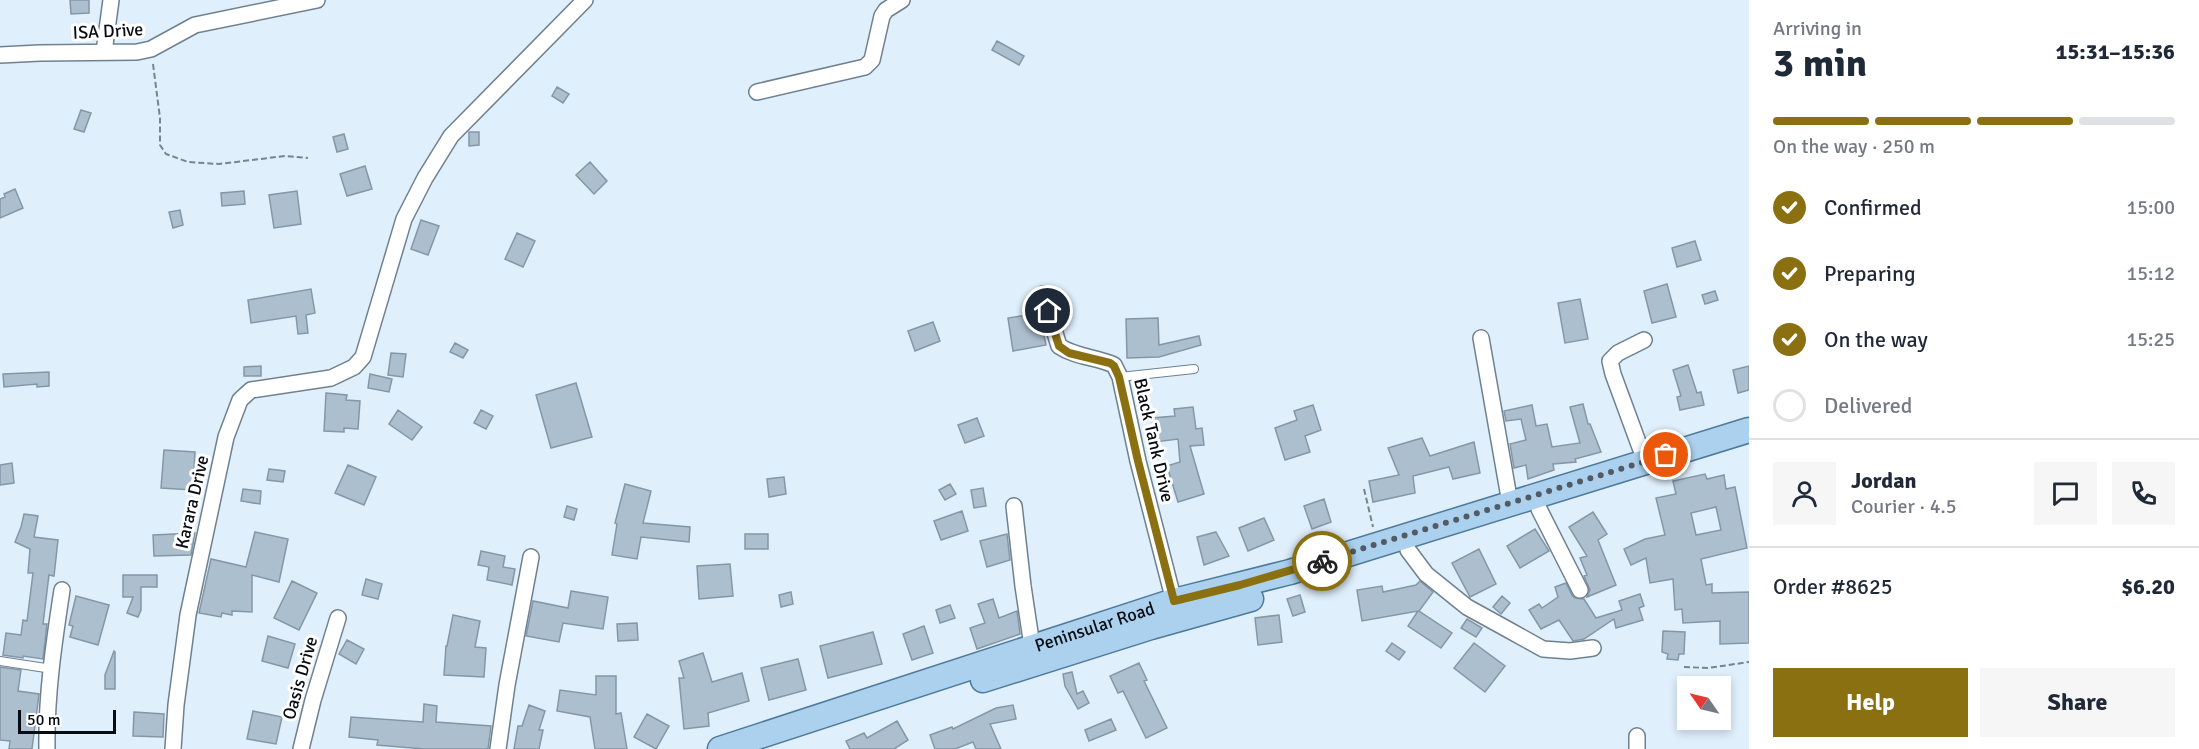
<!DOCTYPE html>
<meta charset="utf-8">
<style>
:root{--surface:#fff;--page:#f6f6f7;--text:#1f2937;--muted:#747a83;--line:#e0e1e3;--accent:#8a7011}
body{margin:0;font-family:Signika,sans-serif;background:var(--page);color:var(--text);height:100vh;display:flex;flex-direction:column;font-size:22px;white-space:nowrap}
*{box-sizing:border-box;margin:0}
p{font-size:20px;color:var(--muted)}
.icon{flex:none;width:33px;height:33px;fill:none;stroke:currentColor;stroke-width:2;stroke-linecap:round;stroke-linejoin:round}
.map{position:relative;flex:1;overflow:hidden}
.side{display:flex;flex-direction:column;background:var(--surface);width:450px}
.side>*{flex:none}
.needle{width:39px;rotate:304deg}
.tools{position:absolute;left:1677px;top:676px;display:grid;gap:12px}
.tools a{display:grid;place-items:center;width:54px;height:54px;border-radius:0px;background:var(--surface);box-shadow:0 3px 9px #0003;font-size:30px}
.scale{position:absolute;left:18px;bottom:15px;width:98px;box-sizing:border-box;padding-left:6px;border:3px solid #060c11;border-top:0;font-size:16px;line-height:21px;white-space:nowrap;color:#060c11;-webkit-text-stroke:4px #fff;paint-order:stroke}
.pin{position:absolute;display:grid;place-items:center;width:51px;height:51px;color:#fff;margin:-26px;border:3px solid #fff;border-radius:50%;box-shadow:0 2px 6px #0007}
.courier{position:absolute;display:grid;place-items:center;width:60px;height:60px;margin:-30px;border:4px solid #8a7011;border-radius:50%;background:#fff;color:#222;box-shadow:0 2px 8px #0007}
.summary em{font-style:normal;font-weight:700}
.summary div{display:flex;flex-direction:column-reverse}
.summary{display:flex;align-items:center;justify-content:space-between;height:102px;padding:0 24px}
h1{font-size:39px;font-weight:700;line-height:45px}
.bar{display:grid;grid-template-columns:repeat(4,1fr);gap:9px 6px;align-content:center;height:72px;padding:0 24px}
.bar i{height:8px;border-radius:4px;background:var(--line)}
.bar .current{background:var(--accent)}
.bar p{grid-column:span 4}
.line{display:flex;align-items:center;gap:15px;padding:0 24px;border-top:2px solid var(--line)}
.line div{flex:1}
.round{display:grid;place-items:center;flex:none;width:63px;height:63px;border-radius:0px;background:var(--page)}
ol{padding:0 24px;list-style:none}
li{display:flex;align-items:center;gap:18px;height:66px}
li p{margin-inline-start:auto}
li .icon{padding:6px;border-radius:50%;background:var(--accent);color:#fff;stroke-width:4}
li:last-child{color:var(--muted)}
li i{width:33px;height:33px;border:3px solid var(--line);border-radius:50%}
.primary-button{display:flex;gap:12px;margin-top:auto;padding:12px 24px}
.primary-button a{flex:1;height:69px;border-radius:0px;background:var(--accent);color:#fff;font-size:24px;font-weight:700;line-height:69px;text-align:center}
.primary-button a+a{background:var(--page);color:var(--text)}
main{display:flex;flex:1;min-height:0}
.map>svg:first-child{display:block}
.building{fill:#acbfce;stroke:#8597a6;stroke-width:1.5;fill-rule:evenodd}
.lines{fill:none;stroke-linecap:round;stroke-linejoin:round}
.lane-casing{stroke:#6f818f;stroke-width:10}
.street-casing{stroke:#6f818f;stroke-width:18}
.primary-casing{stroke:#4e7999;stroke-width:27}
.path{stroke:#78848d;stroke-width:2;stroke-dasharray:6 3;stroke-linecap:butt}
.lane{stroke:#fff;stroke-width:8}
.street{stroke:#fff;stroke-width:15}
.primary{stroke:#acd1ee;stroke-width:24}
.done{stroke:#525b63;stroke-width:6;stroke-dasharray:0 10.8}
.route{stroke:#8a7011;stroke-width:8}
.labels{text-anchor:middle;stroke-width:6;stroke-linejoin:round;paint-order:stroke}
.street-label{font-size:18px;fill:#060c11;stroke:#fff}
</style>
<main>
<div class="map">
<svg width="1749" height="749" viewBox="0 0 1749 749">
<rect width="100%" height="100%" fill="#dfeffc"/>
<path class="building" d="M70,0H89V13L71,14Z
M997,41L1024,56L1019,65L992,50Z
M557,87L569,94L563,103L552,96Z
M81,110L91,113L84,132L74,129Z
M469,132H479V145L469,146Z
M344,134L348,149L337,152L333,137Z
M590,162L607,181L594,194L576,175Z
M365,166L372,189L347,196L340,174Z
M15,189L23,208L0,218V199L5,197L4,194Z
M244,191L245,204L222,206L221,193Z
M297,191L301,224L274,228L269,195Z
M180,210L183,225L173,228L169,212Z
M421,220L439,226L428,255L411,249Z
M517,233L535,241L523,267L505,259Z
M1695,241L1701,260L1677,267L1672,248Z
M1667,284L1676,317L1652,323L1644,291Z
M311,289L315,313L306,315L308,333L298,334L296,316L251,323L248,300Z
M1715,291L1718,300L1705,304L1702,295Z
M1580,299L1588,339L1565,343L1558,303Z
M1039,313L1046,345L1013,351L1008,318Z
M1158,318L1159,345L1199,336L1201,345L1159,357L1127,358L1126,319Z
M933,322L940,341L915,351L908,331Z
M455,343L468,350L463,358L450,352Z
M391,353L406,354L403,377L388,375Z
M1688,365L1697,393L1701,392L1704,405L1680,410L1677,397L1681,396L1673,370Z
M261,366V376H244V367Z
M1749,366V390L1738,393L1733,370Z
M49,372V386L37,387V384L4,387L3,374Z
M370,374L392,379L389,392L368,388Z
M576,383L592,437L551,448L536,395Z
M326,393L347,395L346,400L360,401L358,429L344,428V432L324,431Z
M1583,404L1588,424H1590L1601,452L1575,459L1576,462L1553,464L1554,470L1528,479L1526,465L1514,468L1510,444L1526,440L1521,419L1506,421L1504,411L1532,405L1536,426L1547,424L1552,447L1580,443L1570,407Z
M1313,405L1321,430L1305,436L1310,452L1285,460L1275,428L1297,420L1294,411Z
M1193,407L1196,429L1202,428L1204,445L1190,446L1204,494L1178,502L1167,466L1180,462L1178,439L1155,442L1152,418L1175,416L1174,409Z
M398,410L422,427L412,440L389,424Z
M481,410L493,416L486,429L474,423Z
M977,418L984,436L965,443L958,425Z
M1422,438L1430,456L1474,442L1480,473L1453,479L1449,467L1413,476L1415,493L1373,502L1369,481L1399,475L1388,448Z
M164,450L195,452L193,490L161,488Z
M12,463L14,483L0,485V465Z
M348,465L376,477L364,505L335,493Z
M269,469L285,471L283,482L267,480Z
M1705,474L1707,479L1724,475L1726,489L1735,487L1747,548L1701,559L1706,585L1712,584V593L1749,592V643L1720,644V621L1683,623L1682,609L1675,610L1673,579L1650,583L1646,558L1631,565L1624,549L1645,539L1665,535L1656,498L1676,494L1673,481ZM1716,507L1721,530L1696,535L1691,513Z
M784,477L786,494L769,497L767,479Z
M625,484L651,491L643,523L690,527L689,542L641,537L637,559L612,555L617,524L615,523Z
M950,484L956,494L945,500L939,490Z
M983,488L986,506L974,508L971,490Z
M243,489L261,491L260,504L241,501Z
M1324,499L1331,522L1312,529L1304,506Z
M567,506L577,509L574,520L564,517Z
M962,511L968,531L941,540L934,521Z
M1593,512L1607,534L1598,540L1616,585L1587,597L1590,590L1584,576L1587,575L1580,558L1587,556L1569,527Z
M24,514L38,516L34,537L58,540L54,576L49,575L43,624H47L43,659L23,656V658L3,655L6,633L21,635L23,620L27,621L33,573H28L30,549L15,542L21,527Z
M1264,518L1274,540L1248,551L1239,528Z
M1535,529L1549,551L1520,568L1507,546Z
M255,532L288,539L279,582L252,575V612L232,611V615L222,613L221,617L199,613L211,559L246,567Z
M1216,532L1229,556L1204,565L1197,537Z
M195,533L191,555L154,556L153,535Z
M745,534H768V549H745Z
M1007,534L1010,560L987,567L980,541Z
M1479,549L1496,584L1470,597L1452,563Z
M481,551L505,556L503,567L515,569L512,585L487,580L489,567L478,565Z
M730,564L733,596L699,599L697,566Z
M123,575H157V587H141V610L138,617L127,613L133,597H123Z
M366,579L382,584L378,599L362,595Z
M292,581L317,593L299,630L274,618Z
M1420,581L1433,592L1419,611L1452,633L1441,648L1408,626L1418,611L1362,621L1357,590L1382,586L1383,592L1416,585Z
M1566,583L1572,595L1575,598L1584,599L1596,618L1622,610L1619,601L1640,594L1644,606L1639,608L1643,620L1616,628L1614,619L1584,639L1573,641L1559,620L1541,629L1529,610L1539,604L1542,608L1558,597L1555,587Z
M571,591L608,597L603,629L563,623L559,642L526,636L533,601L568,608Z
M791,592L793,604L781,607L779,595Z
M1300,595L1305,612L1293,616L1287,599Z
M76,596L109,605L98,645L70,637L73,626L69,625Z
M1502,596L1510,603L1501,614L1493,607Z
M993,599L999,618L1017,611L1020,634L977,649L970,628L985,623L978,604Z
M950,605L955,618L940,623L936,610Z
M453,615L480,621L475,647L486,648L484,677L444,675L446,646H447Z
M1279,615L1282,642L1258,645L1255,618Z
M1467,619L1482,628L1476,637L1461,628Z
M637,623L638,640L618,641L617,624Z
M924,626L933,653L912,660L903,634Z
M1663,631L1685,632L1684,654H1679L1678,660L1667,659L1668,654L1662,652Z
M873,632L882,664L828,678L820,646Z
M268,636L295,644L288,668L262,661Z
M347,640L364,649L356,664L339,654Z
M1392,643L1405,652L1399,660L1386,651Z
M1474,643L1505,666L1485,692L1454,668Z
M114,651L115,652V689H105V675Z
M703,653L712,682L742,673L749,701L708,713L709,726L684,729L679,678H684L679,661Z
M798,659L806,690L769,700L761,668Z
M1139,663L1147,680L1144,681L1167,728L1146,738L1123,691L1118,693L1110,676Z
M0,667L21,670L18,691L39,694L32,749H9L10,741L0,740Z
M1072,672L1077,694L1083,691L1089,703L1078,709L1065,686L1063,674Z
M596,676H616V714L621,713L627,749H595L590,717L557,711L560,690L596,695Z
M424,704L437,706L436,722L491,726L488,749H425L377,745L378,740L349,737L351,717L423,722Z
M529,705L545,711L539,730H543L539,749H514L518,726H522Z
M1013,705L1016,719L990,724L1001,749H976L973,742L955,749H935L930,735L952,727L953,729L996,708Z
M253,711L282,717L276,744L247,739Z
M134,712L164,714L163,737L133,736Z
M647,714L669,726L656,749L634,737Z
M1111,719L1116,730L1089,741L1085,730Z
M897,721L908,740L894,749H850L846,741L864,733L867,738Z"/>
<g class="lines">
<defs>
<path id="lane" d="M1120,377L1194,369
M0,661L52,669"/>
<path id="street" d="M104,52L111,0
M0,55L40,53L137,52L151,49L195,25L317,0
M757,92L865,67L872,60L882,16L886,10L902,0
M1043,294L1059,346C1075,357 1096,357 1114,365L1120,377L1138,461L1176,609
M1481,338L1510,503
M1644,340L1618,353L1610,361L1613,374L1645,461
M1014,506L1023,586L1032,646
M1539,509L1580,590
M1408,550L1426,574L1467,607L1507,629L1543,649L1570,651L1593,648
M47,749C46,696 54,642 62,590
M173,749L176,705L188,615L226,437L240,400L251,390L331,378L354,367L363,357L404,219L425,178L451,136L585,0
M301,749L313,700L338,618
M498,749L507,685L531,557
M1637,749V736"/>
<g id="primary">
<path d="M983,680L1151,627L1251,599"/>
<path id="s1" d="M720,749L1174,601L1290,572L1749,430"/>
</g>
</defs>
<use href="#lane" class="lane-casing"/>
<use href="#street" class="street-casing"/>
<use href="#primary" class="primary-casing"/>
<path class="path" d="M153,64L160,118V145L166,154L188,162L219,164L285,156L308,158
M1364,489L1373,527
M1684,667L1708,668L1749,662"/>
<use href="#lane" class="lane"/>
<use href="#street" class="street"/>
<use href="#primary" class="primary"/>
</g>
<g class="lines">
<path class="done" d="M1322,561L1666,455"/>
<path class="route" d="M1048,311L1059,346L1069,353L1110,363L1114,366L1119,377L1138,461L1174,601L1240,585L1322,561"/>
</g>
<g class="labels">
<g class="street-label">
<text transform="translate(108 31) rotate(-3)" y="6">ISA Drive</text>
<text transform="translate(1154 440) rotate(77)" y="6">Black Tank Drive</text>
<text transform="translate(192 502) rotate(-77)" y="6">Karara Drive</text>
<text dy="6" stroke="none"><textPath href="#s1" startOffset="394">Peninsular Road</textPath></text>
<text transform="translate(300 678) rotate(-74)" y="6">Oasis Drive</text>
</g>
</g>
</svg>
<div class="tools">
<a><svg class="needle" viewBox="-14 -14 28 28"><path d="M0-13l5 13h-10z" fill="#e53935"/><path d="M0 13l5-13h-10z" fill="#747a83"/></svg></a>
</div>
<div class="scale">50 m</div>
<div class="pin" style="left:1666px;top:455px;background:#ea580c"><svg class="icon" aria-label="bag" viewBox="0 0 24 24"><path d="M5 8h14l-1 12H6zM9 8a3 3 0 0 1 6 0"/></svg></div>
<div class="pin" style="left:1048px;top:311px;background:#1f2937"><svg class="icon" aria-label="home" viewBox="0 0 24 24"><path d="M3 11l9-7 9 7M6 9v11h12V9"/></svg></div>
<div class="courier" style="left:1322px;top:561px"><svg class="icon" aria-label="bike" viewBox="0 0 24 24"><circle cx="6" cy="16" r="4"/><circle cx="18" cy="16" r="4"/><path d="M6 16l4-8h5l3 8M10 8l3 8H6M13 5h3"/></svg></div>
</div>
<section class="side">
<div class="summary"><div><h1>3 min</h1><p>Arriving in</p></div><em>15:31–15:36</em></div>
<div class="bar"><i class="current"></i><i class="current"></i><i class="current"></i><i></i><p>On the way · 250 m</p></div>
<ol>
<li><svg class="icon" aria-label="check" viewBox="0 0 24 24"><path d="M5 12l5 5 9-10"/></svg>Confirmed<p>15:00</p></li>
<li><svg class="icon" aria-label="check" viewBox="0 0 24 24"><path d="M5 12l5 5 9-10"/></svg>Preparing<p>15:12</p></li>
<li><svg class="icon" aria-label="check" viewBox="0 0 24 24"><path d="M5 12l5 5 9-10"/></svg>On the way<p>15:25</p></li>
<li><i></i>Delivered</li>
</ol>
<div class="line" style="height:108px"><a class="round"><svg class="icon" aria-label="person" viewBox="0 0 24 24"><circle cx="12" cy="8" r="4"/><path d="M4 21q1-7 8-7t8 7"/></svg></a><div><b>Jordan</b><p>Courier · 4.5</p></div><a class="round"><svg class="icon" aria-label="chat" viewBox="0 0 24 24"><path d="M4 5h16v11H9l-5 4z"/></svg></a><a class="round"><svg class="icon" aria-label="phone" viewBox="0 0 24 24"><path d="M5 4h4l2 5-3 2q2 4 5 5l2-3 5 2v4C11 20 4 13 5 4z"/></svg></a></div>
<div class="line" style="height:78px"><div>Order #8625</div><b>$6.20</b></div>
<div class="primary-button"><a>Help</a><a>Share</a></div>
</section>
</main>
